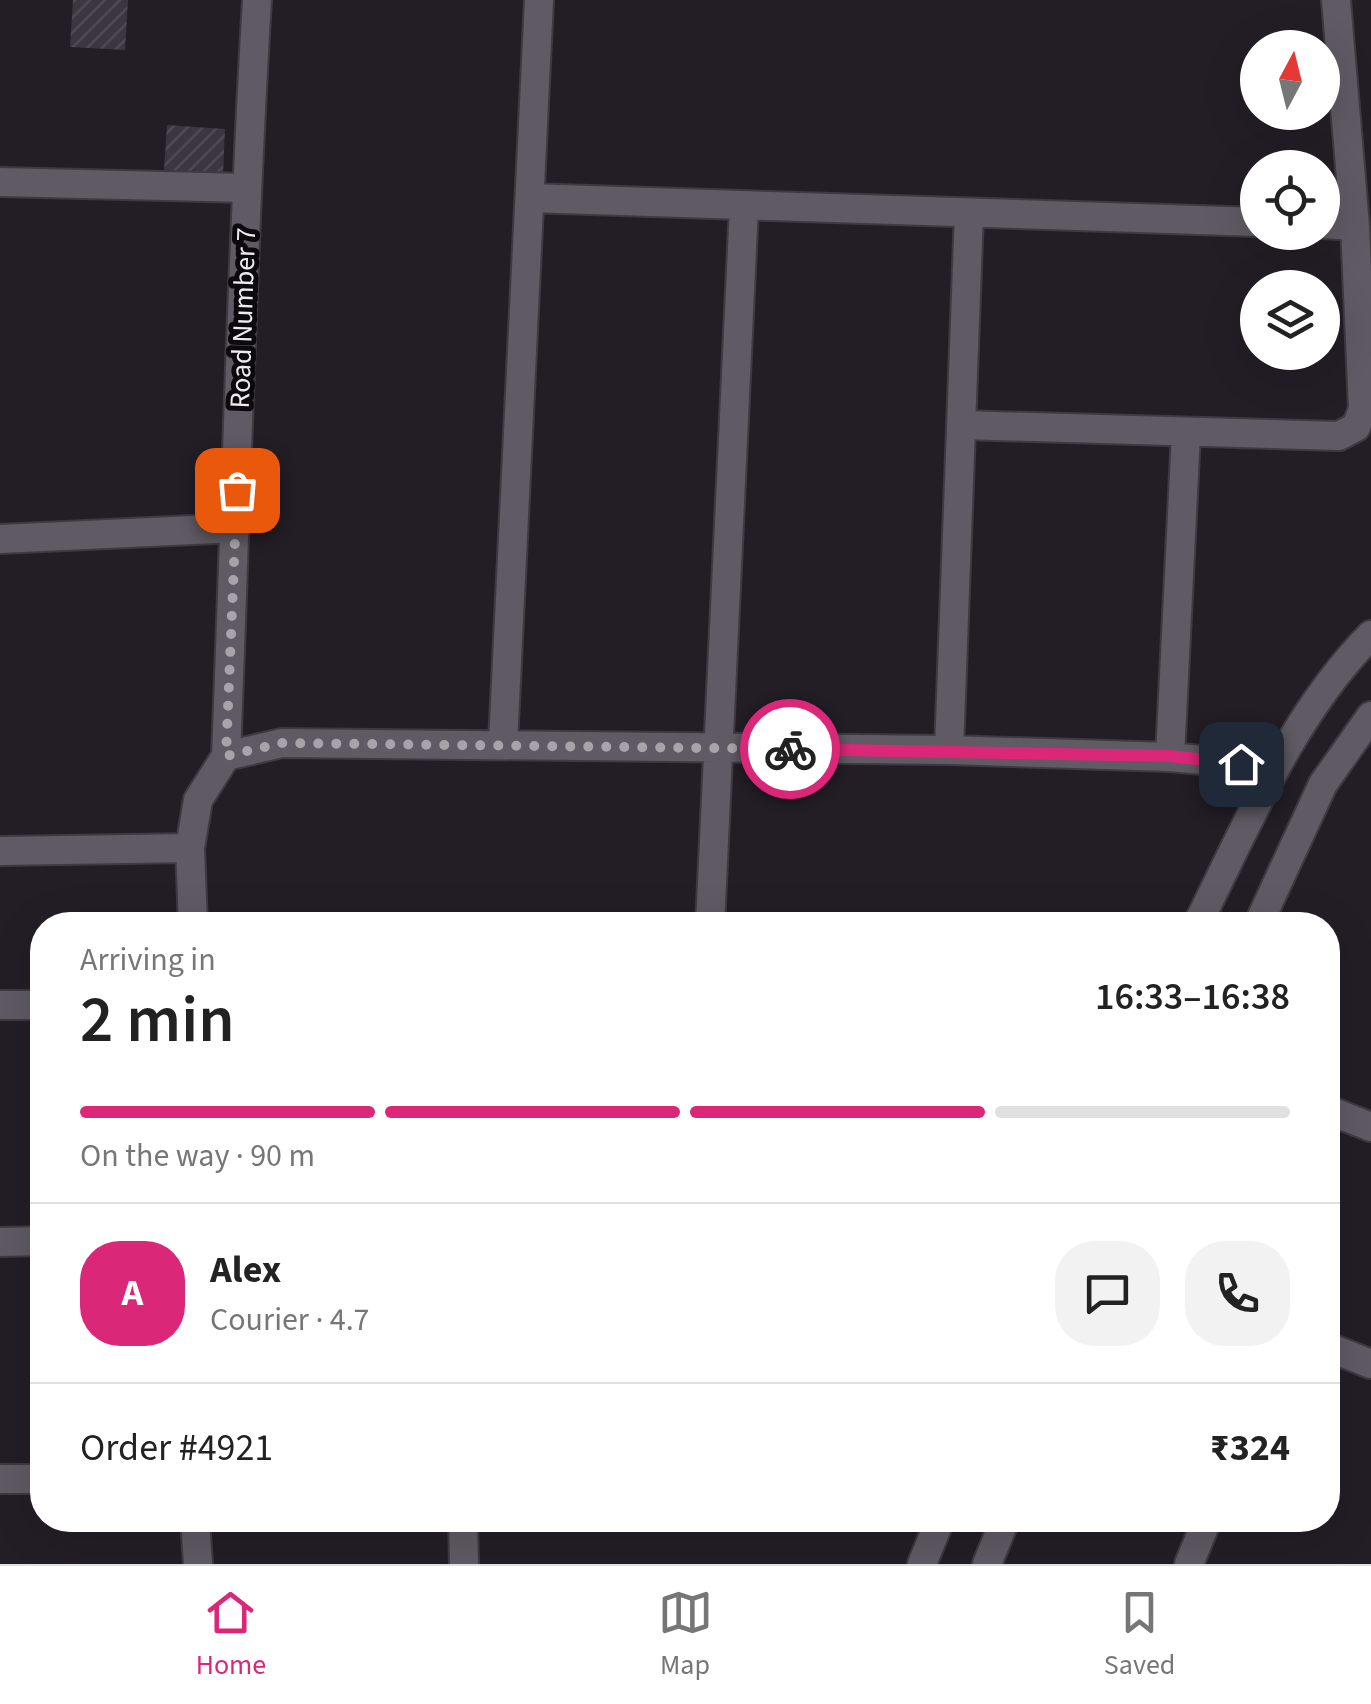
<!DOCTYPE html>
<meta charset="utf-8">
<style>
:root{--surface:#fff;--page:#f2f2f2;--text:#222;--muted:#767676;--line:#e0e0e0;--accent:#db2777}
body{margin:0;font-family:"Source Sans 3",sans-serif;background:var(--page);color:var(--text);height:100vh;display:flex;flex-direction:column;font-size:38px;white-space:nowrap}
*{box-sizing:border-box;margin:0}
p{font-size:32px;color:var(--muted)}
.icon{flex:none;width:55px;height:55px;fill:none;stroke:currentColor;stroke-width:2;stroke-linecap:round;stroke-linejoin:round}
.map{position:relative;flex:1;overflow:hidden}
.details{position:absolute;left:30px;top:912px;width:1310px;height:620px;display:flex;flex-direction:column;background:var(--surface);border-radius:40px;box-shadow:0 10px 40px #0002}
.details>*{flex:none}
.needle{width:65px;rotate:7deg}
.fabs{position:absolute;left:1240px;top:30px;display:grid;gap:20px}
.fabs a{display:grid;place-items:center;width:100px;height:100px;border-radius:50%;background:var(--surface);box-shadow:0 10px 40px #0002;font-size:50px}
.pin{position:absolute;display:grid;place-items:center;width:85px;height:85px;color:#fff;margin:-42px;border-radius:20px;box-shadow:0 5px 15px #0006}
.courier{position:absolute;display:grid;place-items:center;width:100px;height:100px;margin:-50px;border:8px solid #db2777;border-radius:50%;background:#fff;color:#222;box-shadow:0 2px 12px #0007}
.head em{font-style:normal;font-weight:600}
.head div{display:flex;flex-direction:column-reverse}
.head{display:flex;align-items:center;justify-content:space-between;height:170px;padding:0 50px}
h1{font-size:65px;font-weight:600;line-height:75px}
.bar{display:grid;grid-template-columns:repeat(4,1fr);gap:15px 10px;align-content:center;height:120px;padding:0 50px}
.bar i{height:12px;border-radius:8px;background:var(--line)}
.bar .active{background:var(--accent)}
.bar p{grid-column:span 4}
.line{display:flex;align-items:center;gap:25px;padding:0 50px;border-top:2px solid var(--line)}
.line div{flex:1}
.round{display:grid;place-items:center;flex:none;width:105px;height:105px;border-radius:40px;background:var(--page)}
.tab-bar{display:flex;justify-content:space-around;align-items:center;height:140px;border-top:2px solid var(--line);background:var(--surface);font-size:28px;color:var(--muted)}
.tab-bar a{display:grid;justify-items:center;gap:5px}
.tab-bar .active{color:var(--accent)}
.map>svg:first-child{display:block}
.building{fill:url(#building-hatch)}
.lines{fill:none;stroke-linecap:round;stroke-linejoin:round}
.minor-casing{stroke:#3e3a40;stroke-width:32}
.tertiary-casing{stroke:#3e3a40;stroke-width:32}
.minor{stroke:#5f5a63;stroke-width:28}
.tertiary{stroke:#5f5a63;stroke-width:28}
.done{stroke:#a6a3a9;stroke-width:10;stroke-dasharray:0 18}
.route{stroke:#db2777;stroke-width:12}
.labels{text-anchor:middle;stroke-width:10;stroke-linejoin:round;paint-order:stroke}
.street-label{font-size:28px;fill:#edeaf0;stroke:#0b090d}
</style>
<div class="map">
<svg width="1371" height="1564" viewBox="0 0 1371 1564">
<defs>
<pattern id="building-hatch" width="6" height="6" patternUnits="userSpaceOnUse" patternTransform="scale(2.5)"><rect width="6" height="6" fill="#3b363f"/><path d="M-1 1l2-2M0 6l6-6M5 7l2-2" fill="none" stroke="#4e4a52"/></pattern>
</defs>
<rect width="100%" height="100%" fill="#231e26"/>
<path class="building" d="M73,0H128L125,50L70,47Z
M167,125L225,129L223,174L164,170Z"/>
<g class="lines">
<defs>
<path id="minor" d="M0,182L246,188
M530,198L1258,222
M1322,224L1355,226
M962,425L1339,436L1356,427L1363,409L1355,226L1336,0
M0,539L236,528
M503,743L539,0
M949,750L969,213
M226,756C236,504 242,252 257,0
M1170,757L1186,433
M0,851L190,848
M193,925L190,848L198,800L226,756L282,743L949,750L1170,757L1276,767
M710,925L744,206
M0,1005H42
M1328,1110L1371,1127
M0,1242L42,1241
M1328,1347L1371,1364
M0,1479H42
M195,1520L198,1564
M463,1520L464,1564
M1189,1564L1207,1520"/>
<path id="tertiary" d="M1197,925C1247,826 1292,714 1371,635
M1258,925L1323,784L1371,716
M922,1564L940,1520
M987,1564L1005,1520"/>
</defs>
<use href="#minor" class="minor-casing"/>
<use href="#tertiary" class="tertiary-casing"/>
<use href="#minor" class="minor"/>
<use href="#tertiary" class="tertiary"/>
</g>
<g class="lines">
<path class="done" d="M237,490L226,756L282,743L790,749"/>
<path class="route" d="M790,749L1170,756L1241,764"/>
</g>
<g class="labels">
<g class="street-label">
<text transform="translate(242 318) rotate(-88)" y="10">Road Number 7</text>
</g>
</g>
</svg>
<div class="fabs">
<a><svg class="needle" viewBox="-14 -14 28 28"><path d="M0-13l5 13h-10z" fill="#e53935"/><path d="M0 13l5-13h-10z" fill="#767676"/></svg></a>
<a><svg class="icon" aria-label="locate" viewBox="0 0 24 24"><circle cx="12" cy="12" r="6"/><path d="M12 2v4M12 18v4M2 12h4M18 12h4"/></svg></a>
<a><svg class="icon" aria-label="layers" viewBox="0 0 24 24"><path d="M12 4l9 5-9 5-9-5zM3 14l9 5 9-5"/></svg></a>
</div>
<div class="pin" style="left:237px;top:490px;background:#ea580c"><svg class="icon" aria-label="bag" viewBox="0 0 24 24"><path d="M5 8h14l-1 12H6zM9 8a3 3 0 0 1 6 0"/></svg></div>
<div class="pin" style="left:1241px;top:764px;background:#1f2937"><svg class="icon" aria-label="home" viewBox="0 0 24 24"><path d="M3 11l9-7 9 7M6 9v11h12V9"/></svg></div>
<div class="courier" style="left:790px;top:749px"><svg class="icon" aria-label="bike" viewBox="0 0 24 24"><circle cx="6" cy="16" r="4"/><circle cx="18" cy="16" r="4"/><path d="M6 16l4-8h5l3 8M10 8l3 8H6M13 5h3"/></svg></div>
<section class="details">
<div class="head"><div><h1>2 min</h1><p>Arriving in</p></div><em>16:33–16:38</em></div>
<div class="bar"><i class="active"></i><i class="active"></i><i class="active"></i><i></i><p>On the way · 90 m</p></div>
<div class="line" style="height:180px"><b class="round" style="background:var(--accent);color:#fff">A</b><div><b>Alex</b><p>Courier · 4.7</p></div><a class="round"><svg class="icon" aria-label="chat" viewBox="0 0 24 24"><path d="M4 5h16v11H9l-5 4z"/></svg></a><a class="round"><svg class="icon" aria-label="phone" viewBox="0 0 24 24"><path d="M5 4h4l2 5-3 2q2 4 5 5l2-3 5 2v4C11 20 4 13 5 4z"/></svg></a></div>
<div class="line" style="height:130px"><div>Order #4921</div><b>₹324</b></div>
</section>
</div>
<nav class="tab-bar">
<a class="active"><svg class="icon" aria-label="home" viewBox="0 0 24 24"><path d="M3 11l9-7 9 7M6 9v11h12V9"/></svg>Home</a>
<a><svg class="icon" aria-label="map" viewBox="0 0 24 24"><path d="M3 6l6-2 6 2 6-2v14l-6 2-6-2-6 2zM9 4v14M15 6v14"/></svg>Map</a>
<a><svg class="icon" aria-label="saved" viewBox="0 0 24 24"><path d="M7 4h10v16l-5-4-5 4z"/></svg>Saved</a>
</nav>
